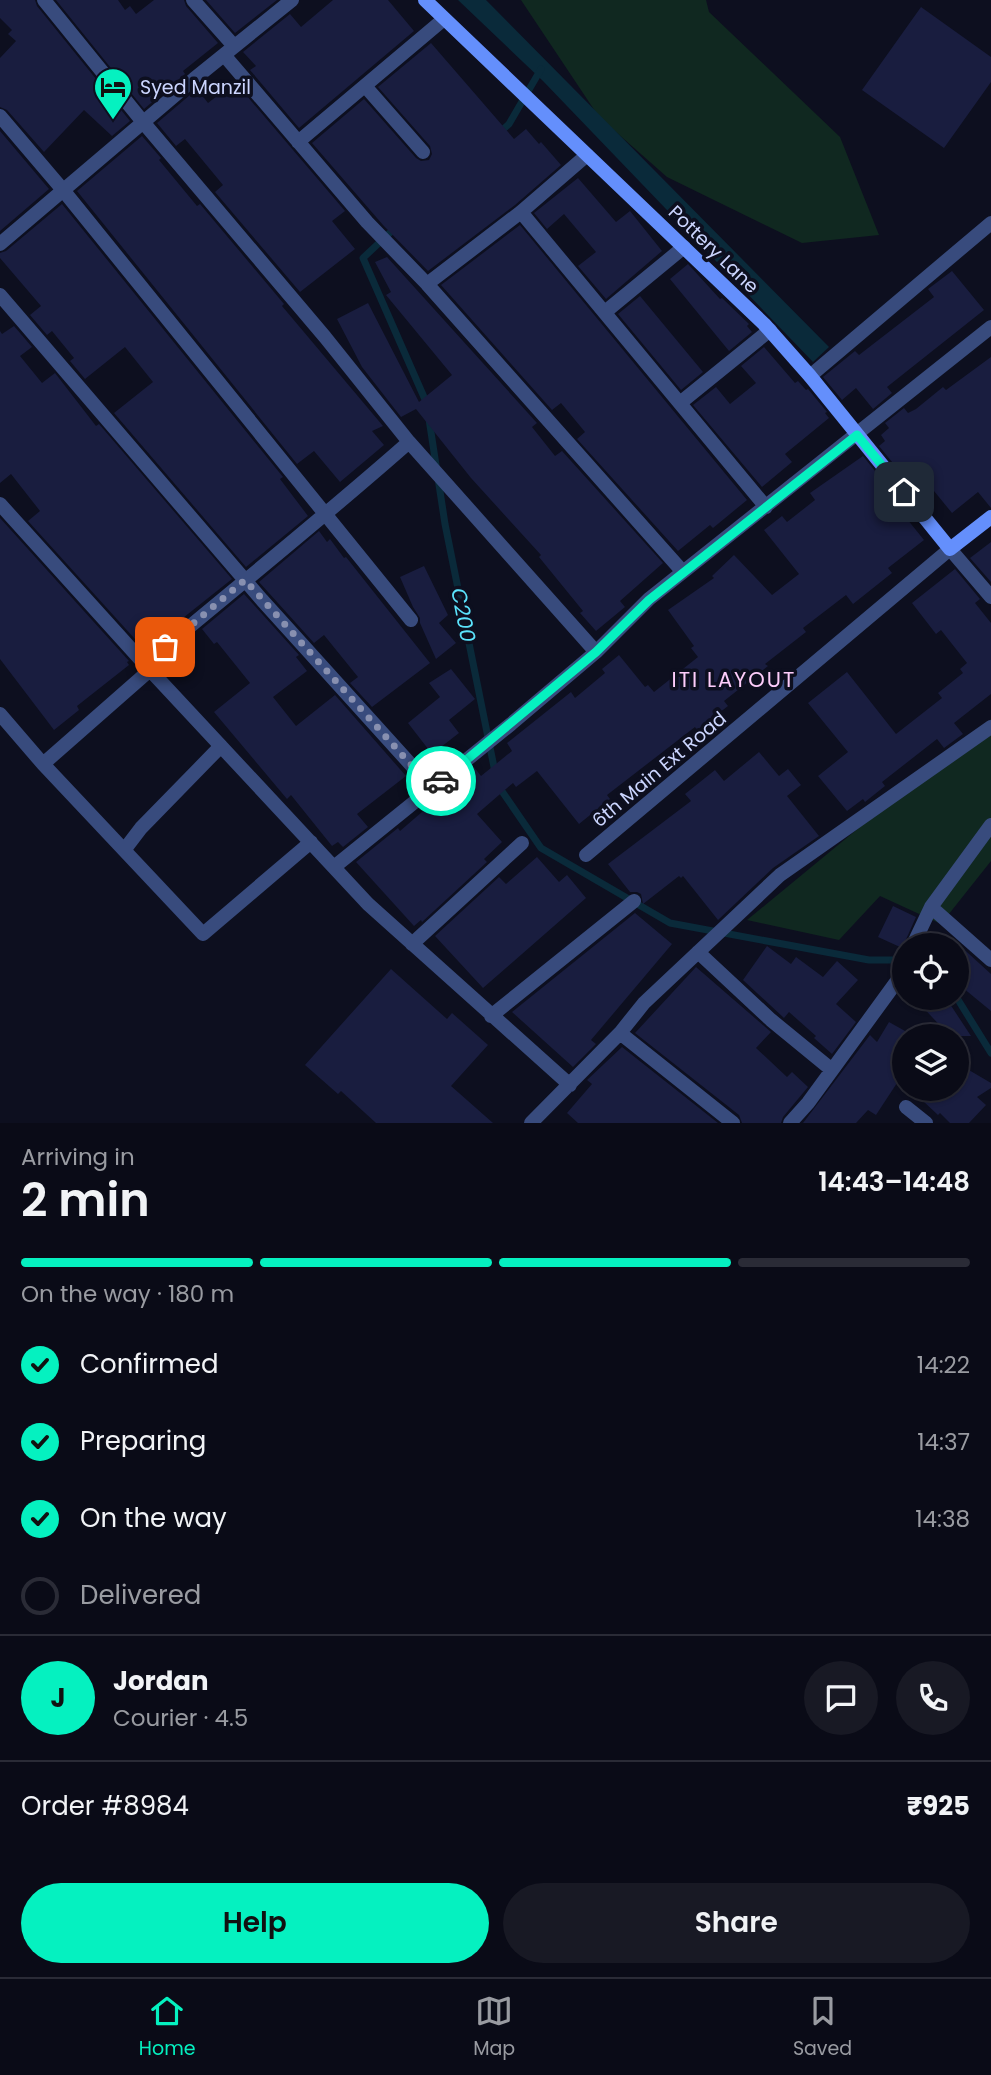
<!DOCTYPE html>
<meta charset="utf-8">
<style>
:root{--surface:#0a0b17;--page:#181924;--text:#f1f3f6;--muted:#999ba1;--line:#2a2b36;--accent:#05f1c0}
body{margin:0;font-family:Poppins,sans-serif;background:var(--page);color:var(--text);height:100vh;display:flex;flex-direction:column;font-size:26px;white-space:nowrap}
*{box-sizing:border-box;margin:0}
p{font-size:23px;color:var(--muted)}
.icon{flex:none;width:38px;height:38px;fill:none;stroke:currentColor;stroke-width:2;stroke-linecap:round;stroke-linejoin:round}
.map{position:relative;height:1123px;overflow:hidden}
.panel{display:flex;flex-direction:column;background:var(--surface);flex:1}
.panel>*{flex:none}
.buttons{position:absolute;left:892px;top:933px;display:grid;gap:14px}
.buttons a{display:grid;place-items:center;width:77px;height:77px;border-radius:50%;background:var(--surface);box-shadow:0 2px 5px #0004,0 0 0 2px var(--line);font-size:35px}
.pin{position:absolute;display:grid;place-items:center;width:60px;height:60px;color:#fff;margin:-30px;border-radius:14px;box-shadow:0 4px 10px #0006}
.courier{position:absolute;display:grid;place-items:center;width:70px;height:70px;margin:-35px;border:5px solid #05f1c0;border-radius:50%;background:#fff;color:#222;box-shadow:0 2px 9px #0007}
.headline em{font-style:normal;font-weight:600}
.headline div{display:flex;flex-direction:column-reverse}
.headline{display:flex;align-items:center;justify-content:space-between;height:119px;padding:0 21px}
h1{font-size:46px;font-weight:600;line-height:52px}
.bar{display:grid;grid-template-columns:repeat(4,1fr);gap:10px 7px;align-content:center;height:84px;padding:0 21px}
.bar i{height:9px;border-radius:5px;background:var(--line)}
.bar .current{background:var(--accent)}
.bar p{grid-column:span 4}
.line{display:flex;align-items:center;gap:18px;padding:0 21px;border-top:2px solid var(--line)}
.line div{flex:1}
.round{display:grid;place-items:center;flex:none;width:74px;height:74px;border-radius:37px;background:var(--page)}
ol{padding:0 21px;list-style:none}
li{display:flex;align-items:center;gap:21px;height:77px}
li p{margin-inline-start:auto}
li .icon{padding:7px;border-radius:50%;background:var(--accent);color:#111;stroke-width:4}
li:last-child{color:var(--muted)}
li i{width:38px;height:38px;border:4px solid var(--line);border-radius:50%}
.button{display:flex;gap:14px;margin-top:auto;padding:14px 21px}
.button a{flex:1;height:80px;border-radius:42px;background:var(--accent);color:#111;font-size:28px;font-weight:600;line-height:80px;text-align:center}
.button a+a{background:var(--page);color:var(--text)}
.dock{display:flex;justify-content:space-around;align-items:center;height:98px;border-top:2px solid var(--line);background:var(--surface);font-size:19px;color:var(--muted)}
.dock a{display:grid;justify-items:center;gap:4px}
.dock .current{color:var(--accent)}
.map>svg:first-child{display:block}
.green{fill:#102820}
.water{fill:#0a2a3a}
.lines{fill:none;stroke-linecap:round;stroke-linejoin:round}
.stream{stroke:#0a2a3a;stroke-width:7}
.building{fill:#191d3f}
.street{stroke:#384b7d;stroke-width:14}
.secondary{stroke:#648ffc;stroke-width:14}
.done{stroke:#8890b0;stroke-width:7;stroke-dasharray:0 12.6}
.route{stroke:#05f1c0;stroke-width:9}
.labels{text-anchor:middle;stroke-width:7;stroke-linejoin:round;paint-order:stroke}
.poi-label{font-size:19px;fill:#cbd5fe;stroke:#0d0f1f;text-anchor:start}
.street-label{font-size:19px;fill:#cbd5fe;stroke:#0d0f1f}
.water-label{font-size:21px;font-style:italic;fill:#5be3fc;stroke:#0d0f1f}
.neighbourhood-label{font-size:21px;letter-spacing:2px;fill:#fecdfb;stroke:#0d0f1f}
</style>
<div class="map">
<svg width="991" height="1123" viewBox="0 0 991 1123">
<rect width="100%" height="100%" fill="#0d0f1f"/>
<path class="green" d="M521,0H706L709,12L840,137L879,235L802,243L667,177L599,117Z
M991,719V861L941,924L880,896L839,940L747,920Z"/>
<path class="water" d="M458,0H486L829,347L813,362L543,81Z"/>
<g class="lines">
<path class="stream" d="M498,134L509,124L541,69
M396,227L363,258L427,404
M429,419L445,524L495,772
M497,784L541,848L670,923L869,960H905
M957,998L991,1053"/>
</g>
<path class="building" d="M0,0H35L37,6L130,121L112,136L84,110L44,152L7,110L0,107V58L16,41L8,34L12,30L0,18Z
M56,0H118L125,10L130,6L136,14L154,0H184L186,6L218,43L183,71L185,74L144,109Z
M206,0H277L235,33Z
M333,0H388L414,31L299,128L250,70L256,66L243,52L290,14L301,27Z
M921,7L991,57V82L944,148L862,90Z
M431,43L514,139L526,129L539,144L541,142L561,165L515,205L428,271L383,225L312,143L364,99L416,158L421,161L429,160L432,154L430,146L378,87Z
M235,82L345,211L332,221L355,249L300,292L215,192L223,185L185,139L176,146L157,123L197,89L208,103Z
M0,131L49,189L0,231Z
M142,136L161,158L159,160L197,206L200,204L284,304L282,306L383,426L372,431L384,445L340,482L314,451L297,464L77,191Z
M578,178L616,222L630,211L662,251L606,299L578,266L596,252L564,214L547,229L534,213Z
M62,204L283,477L280,479L308,516L246,567L114,413L153,382L125,347L85,379L70,361L74,358L52,331L47,335L30,315L41,306L0,258V253L6,251Z
M520,225L747,500L713,528L710,525L678,551L577,439L585,432L561,403L552,410L441,285Z
M387,257L537,423L532,427L555,456L562,451L663,563L620,601L625,607L596,631L580,613L583,611L539,557L541,555L471,478L416,409L401,417L362,367L337,319L368,303L419,402L452,375L386,295L391,292L375,262Z
M688,264L720,299L722,298L749,324L747,326L752,332L729,351L670,279Z
M952,271L984,310L887,387L892,393L873,409L856,388L842,400L823,377L855,351L859,355L934,297L928,289Z
M640,296L703,372L681,390L618,314Z
M14,326L32,347L20,356L42,383L55,373L96,426L99,424L232,579L144,649L28,521L40,511L11,474L0,483V331L2,334Z
M764,347L795,383L798,381L806,390L808,389L827,412L825,413L829,418L785,454L792,462L762,487L693,405L716,387L730,404L756,383L741,366Z
M991,357V508L978,492L952,513L925,480L914,489L879,446L885,441L881,435L889,428L885,423L904,408L908,413L916,409L943,387L946,390Z
M863,456L899,501L895,504L924,540L888,568L892,573L853,604L846,595L803,628L806,632L765,664L768,666L724,701L728,706L697,730L695,727L607,795L610,799L579,824L537,771L516,787L513,783L477,814L502,842L484,859L487,862L422,922L421,920L414,926L356,862L398,828L400,831L474,767L481,776L512,751L507,743L571,692L575,698L605,673L602,669L619,655L645,687L648,685L654,692L698,657L691,648L694,646L668,610L714,578L712,576L734,555L772,595L799,574L764,530L782,516L787,522L815,500L810,493Z
M0,518L129,661L127,662L129,665L77,706L79,710L54,730L0,659Z
M319,531L327,542L330,539L344,558L346,557L430,663L372,707L350,683L358,677L324,635L314,643L259,582Z
M991,542V582L970,558Z
M424,566L448,615L439,623L456,643L436,659L420,623V618L413,607L400,577Z
M955,569L980,599L975,603L991,623V694L954,723L963,734L944,748L937,739L882,782L885,786L865,802L863,799L847,811L818,776L848,752L808,703L847,672L896,734L942,698L938,693L963,673L960,669L967,663L941,630L936,634L912,603Z
M244,594L299,655L296,657L307,671L273,697L296,726L335,695L406,776L357,814L368,827L343,847L338,842L332,846L291,795L287,799L214,712L250,683L217,642L214,644L202,629Z
M451,669L475,699L449,720L459,733L432,754L408,723L440,697L429,683Z
M759,752L779,776L788,769L801,785L787,796L819,836L773,868L718,920L683,876L681,878L679,876L643,904L641,894L637,892H630L608,864L691,801L685,794L715,770L724,781Z
M537,857L559,882L567,875L586,898L483,988L435,936L499,877L506,884Z
M893,906L916,917L904,944L900,947L878,937Z
M635,913L672,944L591,1040L596,1044L573,1067L512,1012Z
M957,943L991,974V1011L957,983Z
M767,946L791,964L796,957L823,977L837,961L858,980L836,1004L856,1022L832,1054L814,1038L816,1036L789,1012L784,1018L743,980Z
M696,967L771,1032L756,1048L787,1077L792,1072L808,1087L783,1117L781,1123H742L739,1115L635,1033Z
M391,969L447,1019L452,1013L488,1045L451,1086L493,1123H376L341,1091L338,1094L305,1065Z
M914,998H946L971,1036H950Z
M889,1022L905,1031V1090L897,1083L876,1115L868,1110L856,1123H803L870,1035L877,1042Z
M622,1047L718,1123H578L567,1113L592,1084L587,1080Z
M957,1063L991,1083V1088L977,1097L986,1105L969,1123H950L940,1113L938,1115L909,1088H957Z"/>
<g class="lines">
<path class="street" d="M44,0L143,122L325,337L409,442L596,652
M193,0L234,46
M224,55L367,222L427,284L683,572
M365,86L423,152
M0,116L63,190L411,620
M298,142L444,19
M521,212L766,507
M0,244L194,79L292,0
M427,284L521,212L587,155
M0,295L262,600L432,788
M605,312L684,247
M810,376L991,223
M680,403L770,330
M0,504L150,670L368,904L570,1085
M145,664C233,590 323,518 409,442
M0,714L43,764L203,934L311,842
M43,764L150,670
M125,849L141,828L221,746
M586,855L950,549L991,597
M334,867L511,724L596,652L649,599L991,327
M931,907L991,960
M412,944L522,843
M913,945L931,907L991,825
M698,952L771,1020L832,1070
M491,1016L634,901
M620,1033L733,1123
M906,1107L926,1123
M531,1123L620,1033L644,1003L780,875L991,727
M790,1123L808,1103L897,981L905,964"/>
<path class="secondary" d="M425,0L764,324L810,376L950,549L991,517"/>
</g>
<g class="lines">
<path class="done" d="M165,647L245,580L432,788L441,781"/>
<path class="route" d="M441,781L596,652L649,600L857,435L904,492"/>
</g>
<defs>
<symbol id="hotel-pin" viewBox="-11 -11 22 30"><path d="M0 17L-7.5 6A9.5 9.5 0 1 1 7.5 6Z" fill="#05f1c0" stroke="#0d0f1f"/><path d="M-6-4.5h1.5V1H6V5H4.5V3h-9V5H-6ZM-4 0a1.8 1.8 0 1 1 3.6 0ZM.5 0V-2.5h3Q6-2.5 6 0Z" fill="#111"/></symbol>
</defs>
<g fill-rule="evenodd">
<use href="#hotel-pin" x="91" y="65" width="44" height="60"/>
</g>
<g class="labels">
<g class="poi-label">
<text x="140" y="94">Syed Manzil</text>
</g>
<g class="street-label">
<text transform="translate(714 249) rotate(44)" y="7">Pottery Lane</text>
<text transform="translate(659 769) rotate(-40)" y="7">6th Main Ext Road</text>
</g>
<g class="water-label">
<text transform="translate(463 615) rotate(79)" y="7">C200</text>
</g>
<g class="neighbourhood-label">
<text x="734" y="687">ITI LAYOUT</text>
</g>
</g>
</svg>
<div class="buttons">
<a><svg class="icon" aria-label="locate" viewBox="0 0 24 24"><circle cx="12" cy="12" r="6"/><path d="M12 2v4M12 18v4M2 12h4M18 12h4"/></svg></a>
<a><svg class="icon" aria-label="layers" viewBox="0 0 24 24"><path d="M12 4l9 5-9 5-9-5zM3 14l9 5 9-5"/></svg></a>
</div>
<div class="pin" style="left:165px;top:647px;background:#ea580c"><svg class="icon" aria-label="bag" viewBox="0 0 24 24"><path d="M5 8h14l-1 12H6zM9 8a3 3 0 0 1 6 0"/></svg></div>
<div class="pin" style="left:904px;top:492px;background:#1f2937"><svg class="icon" aria-label="home" viewBox="0 0 24 24"><path d="M3 11l9-7 9 7M6 9v11h12V9"/></svg></div>
<div class="courier" style="left:441px;top:781px"><svg class="icon" aria-label="car" viewBox="0 0 24 24"><path d="M5 17H2v-5l4-1 3-4h7l3 4 3 1v5h-3M9 17h6M6 11h13"/><circle cx="7" cy="17" r="2"/><circle cx="17" cy="17" r="2"/></svg></div>
</div>
<section class="panel">
<div class="headline"><div><h1>2 min</h1><p>Arriving in</p></div><em>14:43–14:48</em></div>
<div class="bar"><i class="current"></i><i class="current"></i><i class="current"></i><i></i><p>On the way · 180 m</p></div>
<ol>
<li><svg class="icon" aria-label="check" viewBox="0 0 24 24"><path d="M5 12l5 5 9-10"/></svg>Confirmed<p>14:22</p></li>
<li><svg class="icon" aria-label="check" viewBox="0 0 24 24"><path d="M5 12l5 5 9-10"/></svg>Preparing<p>14:37</p></li>
<li><svg class="icon" aria-label="check" viewBox="0 0 24 24"><path d="M5 12l5 5 9-10"/></svg>On the way<p>14:38</p></li>
<li><i></i>Delivered</li>
</ol>
<div class="line" style="height:126px"><b class="round" style="background:var(--accent);color:#111">J</b><div><b>Jordan</b><p>Courier · 4.5</p></div><a class="round"><svg class="icon" aria-label="chat" viewBox="0 0 24 24"><path d="M4 5h16v11H9l-5 4z"/></svg></a><a class="round"><svg class="icon" aria-label="phone" viewBox="0 0 24 24"><path d="M5 4h4l2 5-3 2q2 4 5 5l2-3 5 2v4C11 20 4 13 5 4z"/></svg></a></div>
<div class="line" style="height:91px"><div>Order #8984</div><b>₹925</b></div>
<div class="button"><a>Help</a><a>Share</a></div>
</section>
<nav class="dock">
<a class="current"><svg class="icon" aria-label="home" viewBox="0 0 24 24"><path d="M3 11l9-7 9 7M6 9v11h12V9"/></svg>Home</a>
<a><svg class="icon" aria-label="map" viewBox="0 0 24 24"><path d="M3 6l6-2 6 2 6-2v14l-6 2-6-2-6 2zM9 4v14M15 6v14"/></svg>Map</a>
<a><svg class="icon" aria-label="saved" viewBox="0 0 24 24"><path d="M7 4h10v16l-5-4-5 4z"/></svg>Saved</a>
</nav>
